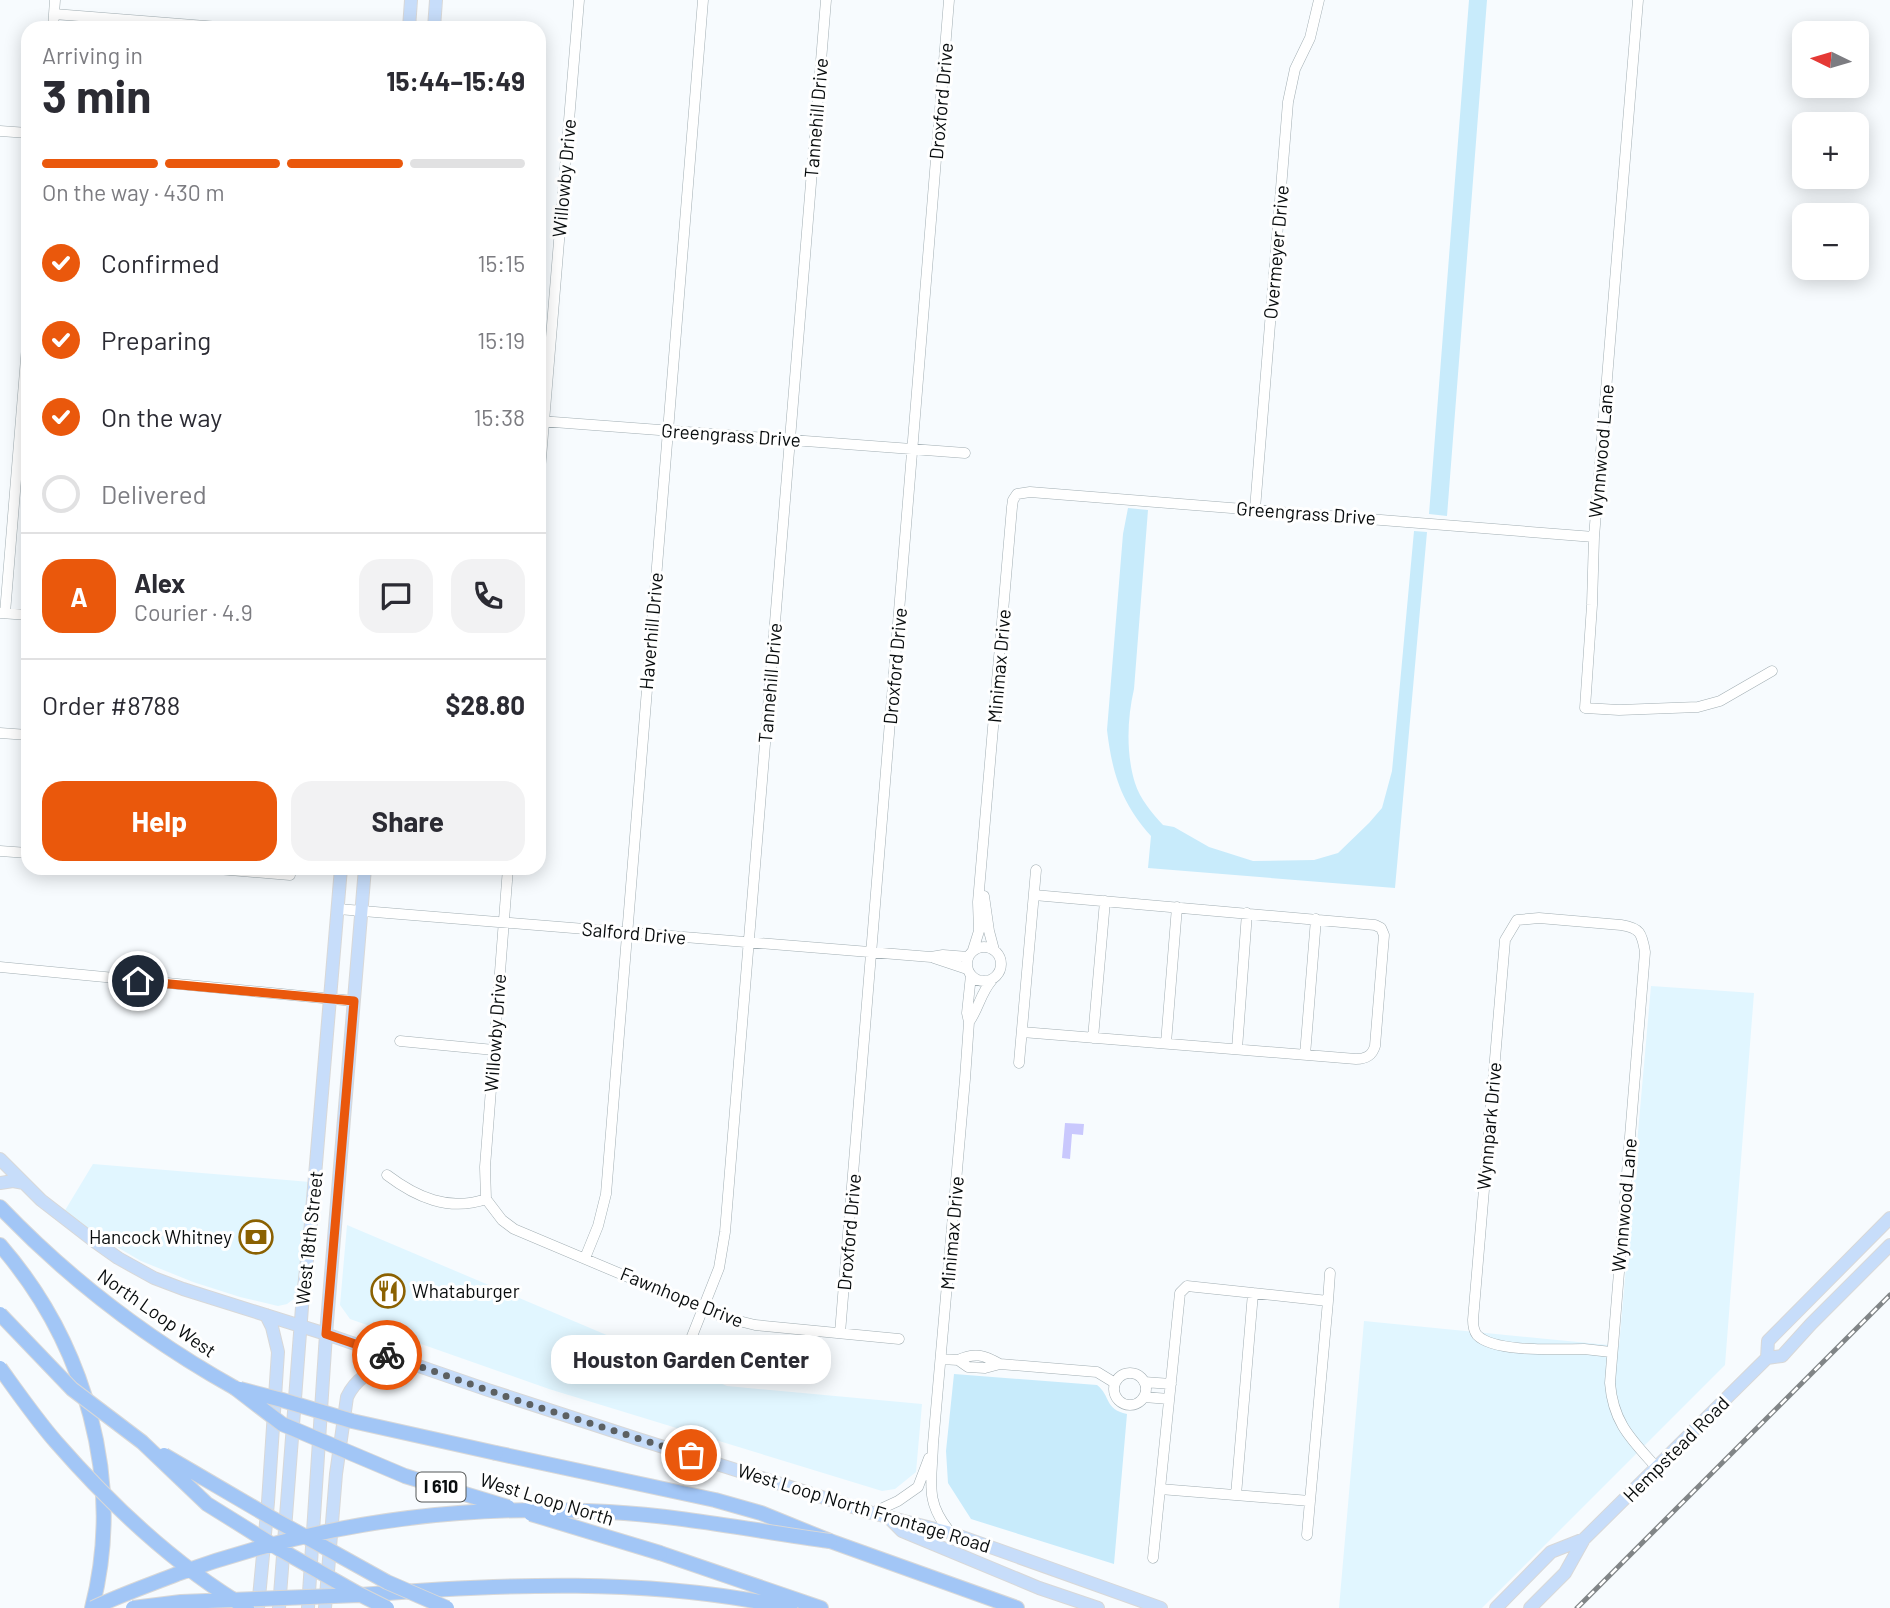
<!DOCTYPE html>
<meta charset="utf-8">
<style>
:root{--surface:#fff;--page:#f2f2f3;--text:#2b2b33;--muted:#7c7c81;--line:#e1e1e2;--accent:#ea580c}
body{margin:0;font-family:Barlow,sans-serif;background:var(--page);color:var(--text);height:100vh;display:flex;flex-direction:column;font-size:26px;white-space:nowrap}
*{box-sizing:border-box;margin:0}
p{font-size:23px;color:var(--muted)}
.icon{flex:none;width:38px;height:38px;fill:none;stroke:currentColor;stroke-width:2;stroke-linecap:round;stroke-linejoin:round}
.map{position:relative;flex:1;overflow:hidden}
.panel{position:absolute;left:21px;top:21px;width:525px;height:854px;display:flex;flex-direction:column;background:var(--surface);border-radius:21px;box-shadow:0 4px 18px #0003}
.panel>*{flex:none}
.needle{width:46px;rotate:275deg}
.tools{position:absolute;left:1792px;top:21px;display:grid;gap:14px}
.tools a{display:grid;place-items:center;width:77px;height:77px;border-radius:14px;background:var(--surface);box-shadow:0 4px 18px #0003;font-size:35px}
.pin{position:absolute;display:grid;place-items:center;width:60px;height:60px;color:#fff;margin:-30px;border:4px solid #fff;border-radius:50%;box-shadow:0 2px 7px #0007}
.courier{position:absolute;display:grid;place-items:center;width:70px;height:70px;margin:-35px;border:5px solid #ea580c;border-radius:50%;background:#fff;color:#222;box-shadow:0 2px 9px #0007}
.bubble{position:absolute;height:49px;border-radius:21px;background:var(--surface);box-shadow:0 4px 18px #0003;font-size:23px;font-weight:700;line-height:49px;text-align:center}
.overview em{font-style:normal;font-weight:700}
.overview div{display:flex;flex-direction:column-reverse}
.overview{display:flex;align-items:center;justify-content:space-between;height:119px;padding:0 21px}
h1{font-size:46px;font-weight:700;line-height:52px}
.bar{display:grid;grid-template-columns:repeat(4,1fr);gap:10px 7px;align-content:center;height:84px;padding:0 21px}
.bar i{height:9px;border-radius:5px;background:var(--line)}
.bar .on{background:var(--accent)}
.bar p{grid-column:span 4}
.line{display:flex;align-items:center;gap:18px;padding:0 21px;border-top:2px solid var(--line)}
.line div{flex:1}
.round{display:grid;place-items:center;flex:none;width:74px;height:74px;border-radius:21px;background:var(--page)}
ol{padding:0 21px;list-style:none}
li{display:flex;align-items:center;gap:21px;height:77px}
li p{margin-inline-start:auto}
li .icon{padding:7px;border-radius:50%;background:var(--accent);color:#fff;stroke-width:4}
li:last-child{color:var(--muted)}
li i{width:38px;height:38px;border:4px solid var(--line);border-radius:50%}
.cta{display:flex;gap:14px;margin-top:auto;padding:14px 21px}
.cta a{flex:1;height:80px;border-radius:21px;background:var(--accent);color:#fff;font-size:28px;font-weight:700;line-height:80px;text-align:center}
.cta a+a{background:var(--page);color:var(--text)}
.map>svg:first-child{display:block}
.built{fill:#e1f6ff}
.green{fill:#c8ebfb}
.water{fill:#c9c8fd}
.lines{fill:none;stroke-linecap:round;stroke-linejoin:round}
.minor-casing{stroke:#a2aeb3;stroke-width:11}
.major-casing{stroke:#d8d8d8;stroke-width:14}
.highway-casing{stroke:#d8d8d8;stroke-width:16}
.minor{stroke:#fff;stroke-width:10}
.major{stroke:#c7ddfa;stroke-width:12}
.highway{stroke:#a2c6f6;stroke-width:14}
.rail-casing{stroke:#818587;stroke-width:5}
.rail{stroke:#fff;stroke-width:2.5;stroke-dasharray:8;stroke-linecap:butt}
.highway-bridge-casing{stroke:#d8d8d8;stroke-width:16;stroke-linecap:butt}
.highway-bridge{stroke:#a2c6f6;stroke-width:14}
.done{stroke:#5c6062;stroke-width:7;stroke-dasharray:0 12.6}
.route{stroke:#ea580c;stroke-width:9}
.labels{text-anchor:middle;stroke-width:6;stroke-linejoin:round;paint-order:stroke}
.shield{fill:#fff;stroke:#535656;stroke-width:2}
.shield-label{font-size:18px;font-weight:bold;fill:#090d0e}
.street-label{font-size:19px;fill:#090d0e;stroke:#fff}
.poi-label{font-size:19px;fill:#090d0e;stroke:#fff;text-anchor:end}
</style>
<div class="map">
<svg width="1890" height="1608" viewBox="0 0 1890 1608">
<rect width="100%" height="100%" fill="#f7fbfe"/>
<path class="built" d="M1651,986L1754,993L1725,1365L1482,1608H1339L1364,1321L1619,1346Z
M93,1164L310,1182L297,1293L295,1298L287,1304L278,1306L240,1297L193,1282L141,1261L83,1227L64,1212Z
M347,1225L727,1386L922,1404L916,1472L895,1489L882,1491L549,1389L350,1319L340,1305Z"/>
<path class="green" d="M1469,0H1487L1447,516L1429,514Z
M1128,508L1148,510L1134,689C1127,719 1126,754 1135,783C1140,799 1152,813 1163,825L1174,827L1209,847L1253,861L1314,860L1338,853L1369,823L1382,808L1392,771L1414,531L1427,532L1395,888L1148,868L1151,836C1121,803 1112,772 1107,730L1123,534Z
M954,1374L1097,1385C1111,1396 1104,1409 1127,1414L1114,1564L971,1519L948,1483L946,1451Z"/>
<path class="water" d="M1065,1123L1084,1124L1083,1135L1072,1134L1070,1159L1062,1158Z"/>
<g class="lines">
<defs>
<path id="minor" d="M1638,0L1594,537L1592,605L1585,708L1619,710L1698,707L1720,701L1772,671
M54,14L231,28
M53,28L55,0
M0,131L28,133
M540,421L965,453
M539,482L579,0
M1255,509L1288,102L1295,69L1310,38L1319,0
M1,613L28,615
M5,613L28,334
M0,733L28,735
M0,851L28,853
M206,868L290,875
M984,896L989,931L994,950
M338,909L931,957L943,955L968,957
M967 964a17 17 0 1 1 34 0a17 17 0 1 1-34 0Z
M973,950L979,931L978,902L1012,507L1013,500L1017,494L1030,492L1594,537
M934,958L967,969
M0,967L354,1001
M969,1022C979,1008 980,994 992,980
M1022,1032L1356,1059C1366,1059 1372,1056 1375,1046L1384,935L1381,928L1375,925L1034,895
M1093,1038L1105,901
M400,1041L494,1050
M1166,1043L1177,907
M1237,1049L1247,913
M1305,1055L1316,919
M1019,1063L1036,870
M387,1175C416,1197 449,1212 486,1199
M486,1199L502,1220L514,1229L723,1317L755,1325L899,1339
M486,1199L485,1167L508,868
M585,1258L598,1226L606,1194L703,0
M1187,1286L1328,1301L1310,1501L1160,1489L1180,1293Z
M1328,1301L1330,1273
M840,1333L949,0
M1611,1352C1602,1351 1593,1350 1584,1349C1560,1349 1494,1353 1477,1335C1474,1331 1473,1325 1473,1320L1505,940L1517,920L1539,918L1621,925C1640,928 1642,933 1645,952L1610,1383C1613,1423 1632,1440 1657,1468
M683,1359L719,1268L725,1232L826,0
M941,1359L958,1360L968,1367L985,1368L1000,1364L1097,1372L1115,1383
M958,1360C975,1352 984,1355 1000,1364
M1114 1389a16 16 0 1 1 32 0a16 16 0 1 1-32 0Z
M1144,1382L1171,1384
M1144,1397L1169,1399
M1236,1495L1253,1293
M872,1513L898,1501L918,1487L929,1458
M951,1533C924,1502 932,1482 933,1444L965,1079L969,1022L967,1013L971,975
M1307,1535L1310,1501
M1153,1558L1160,1489"/>
<path id="major" d="M409,28L411,0
M434,28L436,0
M0,1159L41,1200L94,1241L118,1258L154,1278L183,1289L326,1334L488,1390L638,1439L872,1513L951,1533L1161,1608
M0,1183L13,1181L24,1183
M1767,1358L1768,1341L1890,1218
M889,1518L902,1531L1039,1588L1098,1608
M258,1608L268,1502L278,1352L272,1327L266,1315
M279,1608L302,1307L311,1223L341,868
M308,1608L326,1334L365,868
M325,1608L336,1474L347,1397C358,1374 376,1370 398,1359
M1496,1608L1551,1552L1584,1539
M1530,1608L1565,1573L1584,1539L1767,1358L1782,1356L1811,1324L1890,1245"/>
<path id="highway" d="M0,1207C68,1278 149,1340 235,1388
M0,1245C85,1343 125,1480 92,1608
M496,1453L715,1500L761,1513L830,1541L1017,1608
M660,1553L821,1608
M360,1595C502,1584 650,1577 790,1608"/>
</defs>
<use href="#minor" class="minor-casing"/>
<use href="#major" class="major-casing"/>
<use href="#highway" class="highway-casing"/>
<use href="#minor" class="minor"/>
<use href="#major" class="major"/>
<use href="#highway" class="highway"/>
<defs>
<path id="rail" d="M1577,1608L1890,1295"/>
</defs>
<use href="#rail" class="rail-casing"/>
<use href="#rail" class="rail"/>
<defs>
<path id="highway-bridge" d="M0,1314L72,1389L142,1442L207,1504L281,1550L357,1593L387,1608
M0,1368C18,1393 36,1419 56,1442C111,1505 174,1565 247,1608
M235,1388L282,1424L405,1476L508,1507
M240,1389L282,1400L352,1421L496,1453
M164,1455L270,1517L387,1582L447,1608
M531,1514L660,1553
M93,1608C120,1595 149,1585 177,1574C315,1524 462,1503 609,1512C683,1516 756,1531 830,1541
M133,1608L181,1602L359,1595"/>
</defs>
<use href="#highway-bridge" class="highway-bridge-casing"/>
<use href="#highway-bridge" class="highway-bridge"/>
</g>
<g class="lines">
<path class="done" d="M387,1355L519,1401L691,1455"/>
<path class="route" d="M138,981L354,1001L326,1334L387,1355"/>
</g>
<defs>
<symbol id="bank-ring" viewBox="-11 -11 22 22"><circle r="9.5" fill="#fff" stroke="#8b6102" stroke-width="1.5"/><path d="M-6-4H6V4H-6ZM0-2.3a2.3 2.3 0 1 0 0 4.6a2.3 2.3 0 1 0 0-4.6Z" fill="#8b6102"/></symbol>
<symbol id="restaurant-ring" viewBox="-11 -11 22 22"><circle r="9.5" fill="#fff" stroke="#8b6102" stroke-width="1.5"/><path d="M-5-6h1v4h1v-4h1v4h1v-4h1v5L-1.5 .5V6h-2V.5L-5-1ZM5-6V6H3V1.5H1.5Q1.5-4 5-6Z" fill="#8b6102"/></symbol>
</defs>
<g fill-rule="evenodd">
<use href="#bank-ring" x="237" y="1218" width="38" height="38"/>
<use href="#restaurant-ring" x="369" y="1272" width="38" height="38"/>
</g>
<g class="labels">
<rect class="shield" x="416.5" y="1472.5" width="49" height="29" rx="5"/>
<g class="shield-label">
<text x="441" y="1493">I 610</text>
</g>
<g class="street-label">
<text transform="translate(941 101) rotate(-85)" y="7">Droxford Drive</text>
<text transform="translate(816 118) rotate(-85)" y="7">Tannehill Drive</text>
<text transform="translate(564 178) rotate(-85)" y="7">Willowby Drive</text>
<text transform="translate(1276 252) rotate(-85)" y="7">Overmeyer Drive</text>
<text transform="translate(731 435) rotate(4)" y="7">Greengrass Drive</text>
<text transform="translate(1601 451) rotate(-85)" y="7">Wynnwood Lane</text>
<text transform="translate(1306 513) rotate(4)" y="7">Greengrass Drive</text>
<text transform="translate(651 631) rotate(-85)" y="7">Haverhill Drive</text>
<text transform="translate(895 666) rotate(-85)" y="7">Droxford Drive</text>
<text transform="translate(999 666) rotate(-85)" y="7">Minimax Drive</text>
<text transform="translate(770 683) rotate(-85)" y="7">Tannehill Drive</text>
<text transform="translate(634 933) rotate(5)" y="7">Salford Drive</text>
<text transform="translate(495 1033) rotate(-86)" y="7">Willowby Drive</text>
<text transform="translate(1489 1126) rotate(-85)" y="7">Wynnpark Drive</text>
<text transform="translate(1624 1205) rotate(-85)" y="7">Wynnwood Lane</text>
<text transform="translate(849 1232) rotate(-85)" y="7">Droxford Drive</text>
<text transform="translate(952 1233) rotate(-85)" y="7">Minimax Drive</text>
<text transform="translate(309 1238) rotate(-84)" y="7">West 18th Street</text>
<text transform="translate(682 1297) rotate(22)" y="7">Fawnhope Drive</text>
<text transform="translate(157 1313) rotate(35)" y="7">North Loop West</text>
<text transform="translate(1676 1449) rotate(-45)" y="7">Hempstead Road</text>
<text transform="translate(547 1499) rotate(17)" y="7">West Loop North</text>
<text transform="translate(864 1508) rotate(17)" y="7">West Loop North Frontage Road</text>
</g>
<g class="poi-label">
<text x="232" y="1244">Hancock Whitney</text>
<text x="412" y="1298" text-anchor="start">Whataburger</text>
</g>
</g>
</svg>
<div class="tools">
<a><svg class="needle" viewBox="-14 -14 28 28"><path d="M0-13l5 13h-10z" fill="#e53935"/><path d="M0 13l5-13h-10z" fill="#7c7c81"/></svg></a>
<a>+</a>
<a>−</a>
</div>
<div class="pin" style="left:691px;top:1455px;background:#ea580c"><svg class="icon" aria-label="bag" viewBox="0 0 24 24"><path d="M5 8h14l-1 12H6zM9 8a3 3 0 0 1 6 0"/></svg></div>
<div class="pin" style="left:138px;top:981px;background:#1f2937"><svg class="icon" aria-label="home" viewBox="0 0 24 24"><path d="M3 11l9-7 9 7M6 9v11h12V9"/></svg></div>
<div class="courier" style="left:387px;top:1355px"><svg class="icon" aria-label="bike" viewBox="0 0 24 24"><circle cx="6" cy="16" r="4"/><circle cx="18" cy="16" r="4"/><path d="M6 16l4-8h5l3 8M10 8l3 8H6M13 5h3"/></svg></div>
<div class="bubble" style="left:551px;top:1335px;width:280px">Houston Garden Center</div>
<section class="panel">
<div class="overview"><div><h1>3 min</h1><p>Arriving in</p></div><em>15:44–15:49</em></div>
<div class="bar"><i class="on"></i><i class="on"></i><i class="on"></i><i></i><p>On the way · 430 m</p></div>
<ol>
<li><svg class="icon" aria-label="check" viewBox="0 0 24 24"><path d="M5 12l5 5 9-10"/></svg>Confirmed<p>15:15</p></li>
<li><svg class="icon" aria-label="check" viewBox="0 0 24 24"><path d="M5 12l5 5 9-10"/></svg>Preparing<p>15:19</p></li>
<li><svg class="icon" aria-label="check" viewBox="0 0 24 24"><path d="M5 12l5 5 9-10"/></svg>On the way<p>15:38</p></li>
<li><i></i>Delivered</li>
</ol>
<div class="line" style="height:126px"><b class="round" style="background:var(--accent);color:#fff">A</b><div><b>Alex</b><p>Courier · 4.9</p></div><a class="round"><svg class="icon" aria-label="chat" viewBox="0 0 24 24"><path d="M4 5h16v11H9l-5 4z"/></svg></a><a class="round"><svg class="icon" aria-label="phone" viewBox="0 0 24 24"><path d="M5 4h4l2 5-3 2q2 4 5 5l2-3 5 2v4C11 20 4 13 5 4z"/></svg></a></div>
<div class="line" style="height:91px"><div>Order #8788</div><b>$28.80</b></div>
<div class="cta"><a>Help</a><a>Share</a></div>
</section>
</div>
